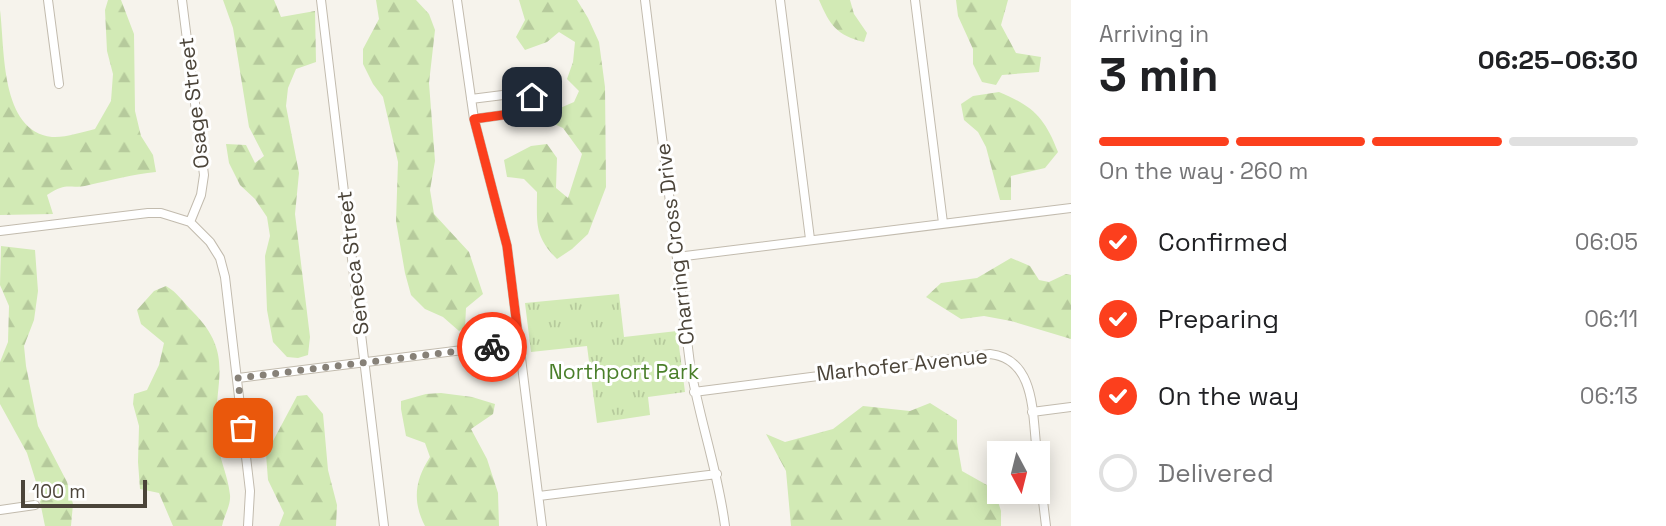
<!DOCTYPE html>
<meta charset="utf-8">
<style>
:root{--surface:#fff;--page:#f2f2f2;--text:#202124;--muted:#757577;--line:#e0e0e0;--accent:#fc3f1d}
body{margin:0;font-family:"Space Grotesk",sans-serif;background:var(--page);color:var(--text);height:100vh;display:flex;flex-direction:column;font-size:26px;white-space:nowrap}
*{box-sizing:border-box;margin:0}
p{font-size:23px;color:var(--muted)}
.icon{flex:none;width:38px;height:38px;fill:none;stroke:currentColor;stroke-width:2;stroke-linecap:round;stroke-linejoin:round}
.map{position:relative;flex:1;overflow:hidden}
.sheet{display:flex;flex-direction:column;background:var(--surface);width:595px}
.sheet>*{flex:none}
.needle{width:46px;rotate:173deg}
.buttons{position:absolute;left:987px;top:441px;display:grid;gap:14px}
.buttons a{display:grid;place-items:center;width:63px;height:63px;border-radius:0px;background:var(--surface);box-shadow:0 4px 18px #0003;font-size:35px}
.scale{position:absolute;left:21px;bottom:18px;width:126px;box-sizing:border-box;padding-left:7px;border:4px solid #4b4439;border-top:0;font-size:19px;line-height:24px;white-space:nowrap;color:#4b4439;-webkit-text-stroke:5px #fff;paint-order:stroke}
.pin{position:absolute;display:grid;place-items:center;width:60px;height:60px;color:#fff;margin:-30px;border-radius:14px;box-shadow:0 4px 10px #0006}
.courier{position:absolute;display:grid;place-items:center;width:70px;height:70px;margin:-35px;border:5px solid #fc3f1d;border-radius:50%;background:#fff;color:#222;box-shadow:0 2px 9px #0007}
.summary em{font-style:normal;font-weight:600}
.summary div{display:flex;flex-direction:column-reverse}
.summary{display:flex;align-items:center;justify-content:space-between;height:119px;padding:0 28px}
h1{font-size:46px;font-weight:600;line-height:52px}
.bar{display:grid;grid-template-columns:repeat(4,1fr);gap:10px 7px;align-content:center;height:84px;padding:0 28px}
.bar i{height:9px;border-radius:5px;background:var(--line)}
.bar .selected{background:var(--accent)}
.bar p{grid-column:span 4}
ol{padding:0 28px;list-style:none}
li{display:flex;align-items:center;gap:21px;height:77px}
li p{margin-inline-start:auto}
li .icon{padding:7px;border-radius:50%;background:var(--accent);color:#fff;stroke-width:4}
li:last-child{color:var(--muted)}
li i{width:38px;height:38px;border:4px solid var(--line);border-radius:50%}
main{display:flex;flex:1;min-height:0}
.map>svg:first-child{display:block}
.forest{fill:url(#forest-firs)}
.park{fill:url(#park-tufts)}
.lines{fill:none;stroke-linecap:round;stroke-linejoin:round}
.street-casing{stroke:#c2bbae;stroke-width:10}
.street{stroke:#fff;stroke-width:8}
.done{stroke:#878178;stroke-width:7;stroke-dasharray:0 12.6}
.route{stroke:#fc3f1d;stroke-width:9}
.labels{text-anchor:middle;stroke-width:6;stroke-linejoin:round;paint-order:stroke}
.street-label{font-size:21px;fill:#4b4439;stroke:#fff}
.park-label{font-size:21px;fill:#4a7f2a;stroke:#fff}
</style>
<main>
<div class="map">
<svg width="1071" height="526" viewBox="0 0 1071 526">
<defs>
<pattern id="forest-firs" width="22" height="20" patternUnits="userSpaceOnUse" patternTransform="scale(1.75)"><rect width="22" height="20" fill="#d2eab5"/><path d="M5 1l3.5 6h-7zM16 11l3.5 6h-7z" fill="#b6ca9c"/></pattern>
<pattern id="park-tufts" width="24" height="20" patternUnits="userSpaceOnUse" patternTransform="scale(1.75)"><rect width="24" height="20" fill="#d2eab5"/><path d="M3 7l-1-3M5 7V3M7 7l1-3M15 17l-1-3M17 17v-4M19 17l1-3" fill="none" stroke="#b6ca9c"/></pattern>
</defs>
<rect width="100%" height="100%" fill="#f6f3ec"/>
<path class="forest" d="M108,0H121L134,34L135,111L141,136L153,155L156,172C133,174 112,180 89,185C68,190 68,181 47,195L53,214L0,215V10C5,50 0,131 52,137C65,138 82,132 95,129L111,101L113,74L107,51L105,10Z
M223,0H274L281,17L315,11L316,62L296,69L288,88L286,106L299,173L295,214L310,337L308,355L298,358L287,357L273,342L267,310L265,256L270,236L267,217L255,199L240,185L229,163L226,144L246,145L255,163L264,156L249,127L233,28Z
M376,0H416L429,14L435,30L429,83L435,161L430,190L434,214L469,252L483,294L466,308L465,328L459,331L443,317L425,309L411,295L405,273L396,221L398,162L383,97L373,84L363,64V49L379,19Z
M519,0H577L588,18L599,42L605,87L606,187L588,234L572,249L557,259C534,236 537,223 537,192L524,179L507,177L504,160L531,146L547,144L557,158L556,188L568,198L582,154L563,128L552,123L553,111L574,102L579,91L567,79L573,62L575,42L559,32L547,42L525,50L516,37L525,20Z
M819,0H850L854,14L867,33L864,42C836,35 830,25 819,0Z
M956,0H1008L1001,25L1016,53L1041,57L1039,72L1002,75L996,85L982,82L973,64V49L958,16Z
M999,92C1033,106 1045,118 1058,152L1045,168L1011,176V200H1000L986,147L978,132L964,120L961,104L973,96Z
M1,246L35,250L38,291L34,320L24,346L26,366L38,426L67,482L73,504L71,526H45L36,482L27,453L0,404V362L8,342L9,306L0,285Z
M1011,258L1030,266L1039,280L1049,282L1066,274L1071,275V339L1011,321L984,316L961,319L926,297L941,283L977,278Z
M166,286C178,293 183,302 193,312C235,354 214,382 216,432C217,454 228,474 230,495C231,505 224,516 222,526H173L159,493L140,489L138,462L139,426L133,404L134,394L147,390L159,365L164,343L141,324L137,310L154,291Z
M441,393L472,397L495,404L493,414L471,429L487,459L498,493L499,526H425C412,501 415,480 430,457L425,443L406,436L401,409V401L426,394Z
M307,395L323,414L328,470L337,505L336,526H279L284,513L268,480L266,454L297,396Z
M930,403L957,420V442L962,471L994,489L1001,511V526H791L786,471L766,434L785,442L833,429L863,406L910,411Z"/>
<path class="park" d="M619,294L624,337L677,331L685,392L648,397L650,415L597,423L587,346L531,352L525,303Z"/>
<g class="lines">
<defs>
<path id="street" d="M48,0L59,84
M182,0L204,175L201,195L190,222
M321,0L384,526
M457,0L474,119L507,246L542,526
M645,0L690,364C699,419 718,470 725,526
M780,0L810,239
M915,0L943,223
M471,99L519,93L527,94L533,102L530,110L524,112L474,119
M0,231L148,213H161L190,222L210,242L220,258L225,277L250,491L248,526
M677,257L1071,208
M238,378L519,343
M694,392L990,354C1037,359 1032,417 1037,453
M1032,412L1071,407
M1038,459L1046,526
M539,496L717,474
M0,510L35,505"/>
</defs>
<use href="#street" class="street-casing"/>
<use href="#street" class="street"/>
</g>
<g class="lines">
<path class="done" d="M243,428L238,378L492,347"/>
<path class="route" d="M492,347L519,343L507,246L474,119L524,112L533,106L532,97"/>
</g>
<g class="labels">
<g class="street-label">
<text transform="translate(194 103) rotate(-97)" y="7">Osage Street</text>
<text transform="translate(675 244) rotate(-97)" y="7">Charring Cross Drive</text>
<text transform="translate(353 263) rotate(-97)" y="7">Seneca Street</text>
<text transform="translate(902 365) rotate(-6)" y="7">Marhofer Avenue</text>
</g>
<g class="park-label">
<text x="624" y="379">Northport Park</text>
</g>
</g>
</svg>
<div class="buttons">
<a><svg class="needle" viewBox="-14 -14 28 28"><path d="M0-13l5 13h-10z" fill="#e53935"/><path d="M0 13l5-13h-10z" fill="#757577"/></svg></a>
</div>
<div class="scale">100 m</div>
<div class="pin" style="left:243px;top:428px;background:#ea580c"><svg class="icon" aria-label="bag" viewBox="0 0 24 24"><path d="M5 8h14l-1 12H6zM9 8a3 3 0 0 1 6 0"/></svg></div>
<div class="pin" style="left:532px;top:97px;background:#1f2937"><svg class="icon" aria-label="home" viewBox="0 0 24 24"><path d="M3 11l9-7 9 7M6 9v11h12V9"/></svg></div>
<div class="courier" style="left:492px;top:347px"><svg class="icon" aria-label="bike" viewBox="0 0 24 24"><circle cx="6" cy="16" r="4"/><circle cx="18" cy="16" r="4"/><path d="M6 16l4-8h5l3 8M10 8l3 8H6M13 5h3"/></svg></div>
</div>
<section class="sheet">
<div class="summary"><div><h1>3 min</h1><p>Arriving in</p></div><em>06:25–06:30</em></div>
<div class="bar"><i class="selected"></i><i class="selected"></i><i class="selected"></i><i></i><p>On the way · 260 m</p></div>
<ol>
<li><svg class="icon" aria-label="check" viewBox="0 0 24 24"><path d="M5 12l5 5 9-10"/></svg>Confirmed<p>06:05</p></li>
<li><svg class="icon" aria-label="check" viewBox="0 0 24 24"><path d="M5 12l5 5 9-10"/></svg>Preparing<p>06:11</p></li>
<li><svg class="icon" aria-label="check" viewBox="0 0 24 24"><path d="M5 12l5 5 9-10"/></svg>On the way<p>06:13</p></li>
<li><i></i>Delivered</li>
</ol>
</section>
</main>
